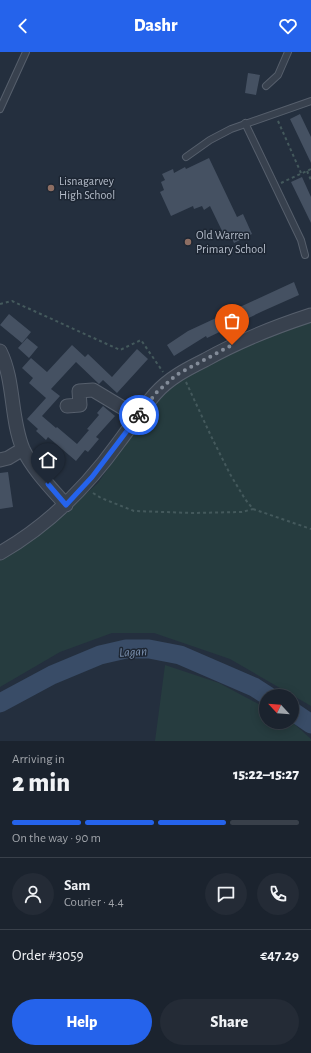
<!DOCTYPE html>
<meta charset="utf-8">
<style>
:root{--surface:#1b232e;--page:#242b36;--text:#f1f3f6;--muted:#a0a4aa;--line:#39404a;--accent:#2563eb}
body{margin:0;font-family:"Alegreya Sans",sans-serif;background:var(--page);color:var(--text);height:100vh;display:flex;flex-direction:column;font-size:15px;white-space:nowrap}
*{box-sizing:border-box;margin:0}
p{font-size:13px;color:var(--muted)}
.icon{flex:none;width:22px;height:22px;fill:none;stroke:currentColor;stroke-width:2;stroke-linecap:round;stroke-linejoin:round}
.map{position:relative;height:689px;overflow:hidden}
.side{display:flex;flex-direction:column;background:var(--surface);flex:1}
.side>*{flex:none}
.needle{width:26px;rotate:296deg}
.tools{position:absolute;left:259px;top:637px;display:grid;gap:8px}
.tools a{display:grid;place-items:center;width:40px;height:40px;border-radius:50%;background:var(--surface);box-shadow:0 2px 10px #0003,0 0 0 1px var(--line);font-size:20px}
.pin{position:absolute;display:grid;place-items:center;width:34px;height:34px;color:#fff;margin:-41px -17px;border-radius:50% 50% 50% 0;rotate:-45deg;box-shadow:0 0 4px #0007}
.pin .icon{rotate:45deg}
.courier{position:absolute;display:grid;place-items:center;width:40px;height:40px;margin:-20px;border:3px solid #2563eb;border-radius:50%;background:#fff;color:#222;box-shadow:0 1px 5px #0007}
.headline em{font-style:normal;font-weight:800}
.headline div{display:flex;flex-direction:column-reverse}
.headline{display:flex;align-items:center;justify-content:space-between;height:68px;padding:0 12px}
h1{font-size:26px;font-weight:800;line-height:30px}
.bar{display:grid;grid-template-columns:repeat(4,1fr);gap:6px 4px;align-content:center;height:48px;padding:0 12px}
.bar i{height:5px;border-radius:3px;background:var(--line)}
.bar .current{background:var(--accent)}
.bar p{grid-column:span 4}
.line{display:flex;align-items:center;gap:10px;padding:0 12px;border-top:1px solid var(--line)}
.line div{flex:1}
.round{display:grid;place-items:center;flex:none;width:42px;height:42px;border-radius:21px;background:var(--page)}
.button{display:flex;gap:8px;margin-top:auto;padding:8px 12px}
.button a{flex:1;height:46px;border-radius:24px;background:var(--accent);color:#fff;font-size:16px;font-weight:800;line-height:46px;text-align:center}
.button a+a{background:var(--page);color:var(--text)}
header{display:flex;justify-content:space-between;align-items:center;height:52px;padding:0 12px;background:var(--accent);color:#fff;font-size:18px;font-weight:800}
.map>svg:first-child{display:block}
.green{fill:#263c3f}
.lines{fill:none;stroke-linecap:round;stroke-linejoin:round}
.river{stroke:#394c67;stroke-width:19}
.building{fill:#455162}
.lane-casing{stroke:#565f6c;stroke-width:8}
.street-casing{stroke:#565f6c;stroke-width:15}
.path{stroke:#44595c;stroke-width:2;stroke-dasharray:3 3;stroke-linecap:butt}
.lane{stroke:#38414e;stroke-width:6}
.street{stroke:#38414e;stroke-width:13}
.done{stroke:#828b98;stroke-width:4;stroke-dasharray:0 7.2}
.route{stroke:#2563eb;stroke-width:5}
.education-dot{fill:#8d6e63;stroke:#1d2633;stroke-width:1.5}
.labels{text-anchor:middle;stroke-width:3;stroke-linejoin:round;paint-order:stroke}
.poi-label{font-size:12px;fill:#b4bcc9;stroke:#1d2633;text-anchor:start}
.water-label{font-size:13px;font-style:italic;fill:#7c92b1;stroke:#1d2633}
</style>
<header><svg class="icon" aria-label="back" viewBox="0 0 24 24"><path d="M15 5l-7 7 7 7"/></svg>Dashr<svg class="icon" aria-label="heart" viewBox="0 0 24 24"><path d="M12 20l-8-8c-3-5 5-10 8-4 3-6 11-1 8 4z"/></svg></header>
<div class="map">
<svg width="311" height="689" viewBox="0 0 311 689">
<rect width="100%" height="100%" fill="#242f3e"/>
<path class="green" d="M311,267V654L230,607L154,581H112L60,600L0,635V507L57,467L98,431L142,366L171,335L217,306Z
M165,613L219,631L266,656V670H292L311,687V689H155Z"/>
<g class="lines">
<path class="river" d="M0,651L52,623L100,603L126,597H149L180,603L254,635L268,644
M292,659L311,672"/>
</g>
<path class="building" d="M248,21L260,23L256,43L245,41Z
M300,62L311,85V111L290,67Z
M209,106L237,165L243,162L252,182L234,191L230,183L225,185L210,154L204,158L202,154L194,157L193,154L171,164L160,140L164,138L161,130L165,128L162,122L173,117L174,121L185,115L186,117Z
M302,125L311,145V171L291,130Z
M294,230L299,243L263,259L207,286L206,284L174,304L167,293L188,279Z
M9,262L31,280L22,291L0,273Z
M27,286L38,295L29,306L18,296Z
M72,293L85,305L88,302L112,325L137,297L148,307L117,341L103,328L99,332L76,310L51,337L60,344L42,364L56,376L57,375L77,392L89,378L87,377L99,363L97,361L103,354L115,364L96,385L99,387L88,400L85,398L76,409L48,385L46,388L36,379L38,377L27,367L46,346L29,331L33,326L22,316L31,306L47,320Z
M8,420L13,455L0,457V421Z"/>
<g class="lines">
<defs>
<path id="lane" d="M266,34L278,23L288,0
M0,57L26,0
M245,71L301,188L305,203
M186,105L210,88L231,77L311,49"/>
<path id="street" d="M0,299C15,329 10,366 23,397C33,418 51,436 66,453
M67,354L80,353L79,339L93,338L123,356L136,367
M0,408L8,406L23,397
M0,501C49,473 86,436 119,390C131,374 142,357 155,342C169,326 187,317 205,308C239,289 274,275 311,263"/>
</defs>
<use href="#lane" class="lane-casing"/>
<use href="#street" class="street-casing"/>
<path class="path" d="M278,69L301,121
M307,119L311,128
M281,131L311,117
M0,252L12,249L120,298L141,288L163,320
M186,330L211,384L230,422L245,447L253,457L311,477
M93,441L101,446L134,459L193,461L242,460L253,457"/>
<use href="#lane" class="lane"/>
<use href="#street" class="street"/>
</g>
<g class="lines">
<path class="done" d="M139,363L156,341L176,323L232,293"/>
<path class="route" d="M48,432L66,453L92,425L139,363"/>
</g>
<g class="education-dot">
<circle cx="51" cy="136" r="4"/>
<circle cx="188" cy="190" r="4"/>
</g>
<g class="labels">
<g class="poi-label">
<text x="59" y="133">Lisnagarvey<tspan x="59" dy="14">High School</tspan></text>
<text x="196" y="187">Old Warren<tspan x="196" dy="14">Primary School</tspan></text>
</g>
<g class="water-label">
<text transform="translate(133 599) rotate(-3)" y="5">Lagan</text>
</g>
</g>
</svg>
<div class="tools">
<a><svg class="needle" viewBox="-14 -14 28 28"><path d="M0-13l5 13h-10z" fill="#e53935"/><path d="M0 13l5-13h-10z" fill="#a0a4aa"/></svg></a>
</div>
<div class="pin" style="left:232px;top:293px;background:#ea580c"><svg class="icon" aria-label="bag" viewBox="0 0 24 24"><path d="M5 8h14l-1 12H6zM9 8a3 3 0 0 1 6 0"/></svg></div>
<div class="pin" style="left:48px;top:432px;background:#1f2937"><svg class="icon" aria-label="home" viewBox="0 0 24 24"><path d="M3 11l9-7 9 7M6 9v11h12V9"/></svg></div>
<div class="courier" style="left:139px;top:363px"><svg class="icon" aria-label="bike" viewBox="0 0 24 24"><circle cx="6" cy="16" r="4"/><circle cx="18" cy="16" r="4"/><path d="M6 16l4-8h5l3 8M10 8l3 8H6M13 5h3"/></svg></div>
</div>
<section class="side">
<div class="headline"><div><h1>2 min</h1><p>Arriving in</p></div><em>15:22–15:27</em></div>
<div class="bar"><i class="current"></i><i class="current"></i><i class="current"></i><i></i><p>On the way · 90 m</p></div>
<div class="line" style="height:72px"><a class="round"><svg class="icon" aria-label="person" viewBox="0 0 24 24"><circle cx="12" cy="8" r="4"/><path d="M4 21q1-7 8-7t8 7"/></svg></a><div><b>Sam</b><p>Courier · 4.4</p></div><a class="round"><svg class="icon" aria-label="chat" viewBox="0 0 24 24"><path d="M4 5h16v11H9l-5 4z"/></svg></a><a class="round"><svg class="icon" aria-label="phone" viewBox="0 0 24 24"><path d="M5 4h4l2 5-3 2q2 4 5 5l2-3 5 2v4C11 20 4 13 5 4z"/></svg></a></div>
<div class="line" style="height:52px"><div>Order #3059</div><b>€47.29</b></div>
<div class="button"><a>Help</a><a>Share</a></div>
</section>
